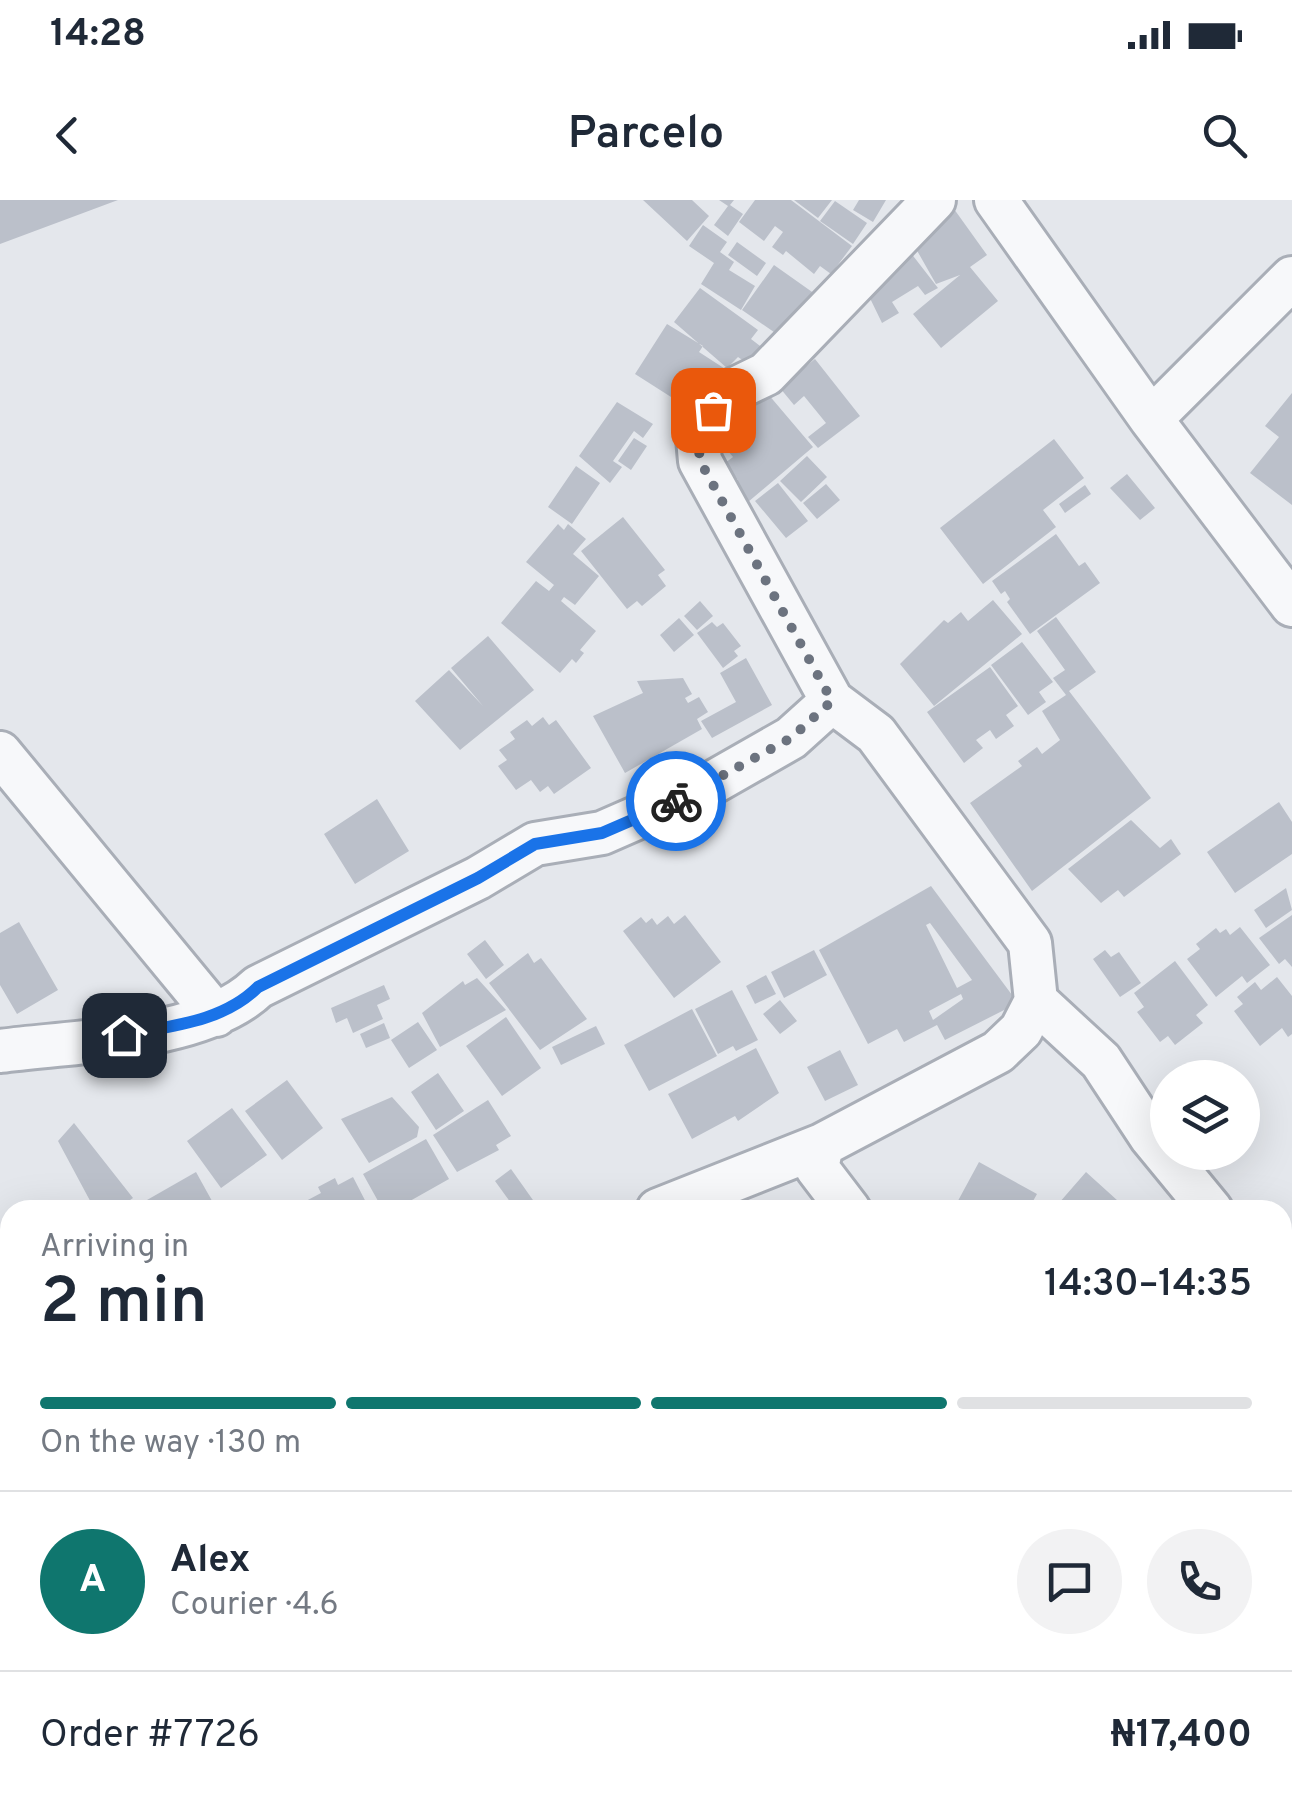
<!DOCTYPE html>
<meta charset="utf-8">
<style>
:root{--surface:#fff;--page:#f2f2f3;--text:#1f2937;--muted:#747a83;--line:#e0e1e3;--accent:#0f766e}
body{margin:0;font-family:Overpass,sans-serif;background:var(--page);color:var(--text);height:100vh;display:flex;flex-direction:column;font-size:38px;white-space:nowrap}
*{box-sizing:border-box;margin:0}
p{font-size:32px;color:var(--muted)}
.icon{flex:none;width:55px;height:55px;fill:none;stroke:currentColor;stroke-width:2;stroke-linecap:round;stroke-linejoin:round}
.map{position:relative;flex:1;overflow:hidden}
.drawer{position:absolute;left:0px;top:1000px;width:1292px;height:620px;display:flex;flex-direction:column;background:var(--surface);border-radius:30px 30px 0 0;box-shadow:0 10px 40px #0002}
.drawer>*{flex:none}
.controls{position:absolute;left:1150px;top:860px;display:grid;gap:20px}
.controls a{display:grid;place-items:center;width:110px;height:110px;border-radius:50%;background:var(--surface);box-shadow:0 10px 40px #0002;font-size:50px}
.pin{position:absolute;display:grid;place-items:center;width:85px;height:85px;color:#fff;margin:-42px;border-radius:20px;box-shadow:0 5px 15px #0006}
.courier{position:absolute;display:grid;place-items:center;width:100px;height:100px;margin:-50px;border:8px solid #1a73e8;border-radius:50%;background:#fff;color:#222;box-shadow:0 2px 12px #0007}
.overview em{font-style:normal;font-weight:600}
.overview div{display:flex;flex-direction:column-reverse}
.overview{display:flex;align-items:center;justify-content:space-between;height:170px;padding:0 40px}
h1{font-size:65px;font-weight:600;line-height:75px}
.bar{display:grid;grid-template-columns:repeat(4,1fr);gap:15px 10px;align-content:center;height:120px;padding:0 40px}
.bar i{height:12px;border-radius:8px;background:var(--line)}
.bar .current{background:var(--accent)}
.bar p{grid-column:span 4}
.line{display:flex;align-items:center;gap:25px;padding:0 40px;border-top:2px solid var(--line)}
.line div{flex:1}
.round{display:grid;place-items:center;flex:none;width:105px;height:105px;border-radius:52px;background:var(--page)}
.status{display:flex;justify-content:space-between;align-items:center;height:70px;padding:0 50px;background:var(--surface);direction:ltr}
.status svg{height:28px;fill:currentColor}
header{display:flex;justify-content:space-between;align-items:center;height:130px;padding:0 40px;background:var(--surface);font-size:45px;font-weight:600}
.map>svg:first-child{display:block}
.building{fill:#bbc0ca;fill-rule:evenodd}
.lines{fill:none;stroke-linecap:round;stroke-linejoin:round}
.minor-casing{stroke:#a9aeb7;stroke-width:48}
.minor{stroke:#f7f8fa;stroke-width:42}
.done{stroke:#6c737f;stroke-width:10;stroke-dasharray:0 18}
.route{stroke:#1a73e8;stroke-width:12}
</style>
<div class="status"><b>14:28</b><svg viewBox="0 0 49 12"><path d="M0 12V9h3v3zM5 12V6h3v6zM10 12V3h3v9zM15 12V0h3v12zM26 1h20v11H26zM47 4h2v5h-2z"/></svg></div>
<header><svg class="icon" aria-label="back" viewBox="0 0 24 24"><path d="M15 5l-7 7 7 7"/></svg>Parcelo<svg class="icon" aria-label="search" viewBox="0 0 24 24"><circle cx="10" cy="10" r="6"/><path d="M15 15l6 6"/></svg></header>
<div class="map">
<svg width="1292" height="1620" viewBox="0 0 1292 1620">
<rect width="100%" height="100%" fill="#e4e7ec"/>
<path class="building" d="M0,0H118L0,44Z
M643,0H692L709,16L687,41Z
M719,0H734L730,5L743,14L728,36L714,25L728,6Z
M755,0H791L852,46L831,74L820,66L814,74L786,51L783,55L772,47L783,32L775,26L764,41L739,22Z
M794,0H832L818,18Z
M859,0H886L873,22L853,10Z
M835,1L867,23L853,44L820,21Z
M949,2L987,55L970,67L998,101L941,148L913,114L960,75L936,84L915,47Z
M703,25L727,42L720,52L734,62L729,70L755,86L741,110L701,84L714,63L689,46Z
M737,42L766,63L757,76L728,55Z
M907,48L938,88L925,95L918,86L892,102L899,113L882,123L866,90Z
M774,65L815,94L784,139L742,110Z
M700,88L758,130L751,139L764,149L751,166L738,157L727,168L674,122Z
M667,124L703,146L699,152L733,174L704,218L635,174Z
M815,159L860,216L818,248L808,237L826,223L804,196L794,205L780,188Z
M1292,193V305L1250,273L1279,237L1265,226Z
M768,194L813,247L748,302L733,285L738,280L725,263L733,257L724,246L753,223L745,214Z
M617,202L653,224L643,238L634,231L613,261L622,267L610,283L579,256Z
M634,238L647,246L631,270L618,261Z
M1054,239L1084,278L1043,310L1056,327L983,384L940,328Z
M807,256L827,277L801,302L780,281Z
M576,266L600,283L572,324L548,307Z
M1127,274L1155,308L1140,320L1110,288Z
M778,283L808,321L786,338L755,301Z
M826,284L840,300L817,319L803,303Z
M1085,285L1091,294L1065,313L1059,304Z
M623,317L665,370L658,375L666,386L642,406L637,401L627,409L581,351Z
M558,324L564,330L568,324L586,339L573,354L599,376L575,405L564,397L561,401L596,431L580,450L584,453L576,463L572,459L560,473L501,423L536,381L549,391L554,385L526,362Z
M1056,334L1079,366L1085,362L1100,383L1030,434L1007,402L1010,399L1005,391L1001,394L992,381Z
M993,400L1022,434L934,506L900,464L944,420L948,423L961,412L968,421Z
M700,401L713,416L697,430L684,416Z
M1056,417L1096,472L1069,491L1151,598L1032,691L970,603L1022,566L1018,561L1037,547L1042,554L1060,540L1042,511L1066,495L1053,478L1065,470L1037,431Z
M679,418L694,435L674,452L660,435Z
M712,422L717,427L723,423L741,446L734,451L738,456L723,468L697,433Z
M488,436L534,490L460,550L415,501L449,470L483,506L451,468Z
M1022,442L1053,482L1039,492L1046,502L1028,515L991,465Z
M746,458L772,505L712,538L701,521L736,502L720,473Z
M990,467L1018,506L1006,515L1014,526L996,539L990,530L976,540L983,548L964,563L927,512Z
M683,478L692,494L685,498L688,503L699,497L708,512L697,519L702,529L625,573L593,516L643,493L637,481Z
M543,517L549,525L556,520L591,568L554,594L548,586L540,592L531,580L516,590L498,566L507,560L499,550L515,539L510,532L527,520L532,526Z
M377,599L409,651L355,684L324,634Z
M1279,602L1292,622V654L1235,693L1207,652Z
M1131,620L1160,648L1171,639L1181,654L1124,697L1118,690L1101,703L1068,669Z
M931,686L1018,803L945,840L937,825L904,842L897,829L868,844L819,750ZM930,723L972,780L957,788L926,725ZM961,794L963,799L933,820L929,811Z
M1286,688L1292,710L1266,728L1254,710Z
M685,715L721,762L674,798L623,731L641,717L646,723L652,718L657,725L668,716L674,724Z
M1292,715V767L1285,759L1279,764L1259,738Z
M19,722L58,790L17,814L0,785V733Z
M1240,727L1270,765L1247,783L1242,776L1216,797L1187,759L1200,749L1196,744L1216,728L1220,733L1226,729L1230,735Z
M485,740L504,765L486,779L467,754Z
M814,750L827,775L784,798L771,772Z
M1105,750L1111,757L1119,752L1141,783L1120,797L1093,759Z
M528,753L534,763L541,758L587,819L540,850L489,783Z
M1175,761L1208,805L1196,815L1203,823L1175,845L1168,836L1160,842L1137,812L1144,807L1134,793Z
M766,775L776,794L755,804L746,786Z
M1277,777L1292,796V834L1288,837L1282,828L1260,846L1234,811L1243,804L1237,797L1255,782L1261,790Z
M477,778L506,810L440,847L422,813L463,781L465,785Z
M384,785L390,799L377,805L383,819L353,833L347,818L336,823L331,808Z
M732,790L758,840L736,851L733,846L718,854L695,809Z
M780,800L797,821L780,834L763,814Z
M692,809L717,856L649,891L624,845Z
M506,817L541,868L502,896L466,846Z
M418,822L437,850L409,868L391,840Z
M384,823L390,838L366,848L360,834Z
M596,826L605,844L561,865L552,847Z
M756,848L779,893L738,921L735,916L692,939L668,894Z
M840,850L858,885L825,901L807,867Z
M438,873L464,911L436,930L411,892Z
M287,880L323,928L282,960L245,911Z
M392,897L419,927L417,937L369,963L341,919Z
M488,900L511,936L496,945L499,950L457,972L433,935Z
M232,908L267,955L221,988L187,941Z
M74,923L133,998L116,1010H95L58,941Z
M426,939L449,979L394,1010H383L363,974Z
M979,962L1037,994L1028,1010H953Z
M511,969L540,1010H516L495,981Z
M196,972L217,1010H152L147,1000Z
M1086,972L1128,1010H1067L1059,1003Z
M353,977L370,1010H289L321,993L318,987L335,978L338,985Z
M0,1072L10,1073V1121L0,1123Z
M1282,1147L1292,1155V1225L1282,1217Z
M10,1281V1319L0,1337V1294Z
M10,1376V1471L0,1460V1379Z
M4,1472L10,1478V1517L6,1520L0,1514V1476Z
M10,1530V1571L0,1559V1538Z
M1292,1582V1613L1282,1609Z
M304,1610H350L357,1620H311Z
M359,1610H457L463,1620H367Z
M461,1610H496L503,1620H468Z
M521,1610H556L564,1620H506Z
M563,1610H591L576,1620H570Z
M730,1610H803L797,1615L801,1620H738Z
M938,1610H977L980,1615L973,1620H944Z
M986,1610H987L997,1620H976Z
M1033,1610H1075L1080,1617L1020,1620Z
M1094,1610H1136L1151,1620H1109Z
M1165,1610H1193L1189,1620H1161Z
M1194,1612L1215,1620H1191Z"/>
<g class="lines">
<defs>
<path id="minor" d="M996,0L1151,219L1292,405
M1151,219L1292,78
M0,553L216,815
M1036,801L1101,861L1151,937L1211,1010
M0,851C75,841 203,840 258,787L478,678L535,644L602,633L698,591L791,538L832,501
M658,1010L822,945
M849,1010L817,968L822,945L998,852L1021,830L1036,801L1030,743L876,534L832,501L700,261L697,227L729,192L766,174L934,0
M1282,1079L1292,1087
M0,1234L10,1236
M0,1344L10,1338
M1282,1545L1292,1518
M875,1610L881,1620
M148,1620L172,1610
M1257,1620L1260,1610"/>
</defs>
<use href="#minor" class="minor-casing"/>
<use href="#minor" class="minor"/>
</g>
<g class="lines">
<path class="done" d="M676,601L791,538L832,501L700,261L697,228L713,210"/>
<path class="route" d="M124,835C171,826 223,822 258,787L478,678L535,644L602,633L676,601"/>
</g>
</svg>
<div class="controls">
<a><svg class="icon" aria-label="layers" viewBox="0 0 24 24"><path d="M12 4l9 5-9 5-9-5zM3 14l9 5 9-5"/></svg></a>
</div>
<div class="pin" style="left:713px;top:210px;background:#ea580c"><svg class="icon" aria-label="bag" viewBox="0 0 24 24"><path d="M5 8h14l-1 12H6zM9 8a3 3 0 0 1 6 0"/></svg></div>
<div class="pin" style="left:124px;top:835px;background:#1f2937"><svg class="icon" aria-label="home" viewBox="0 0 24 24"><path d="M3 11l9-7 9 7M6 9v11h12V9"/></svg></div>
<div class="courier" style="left:676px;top:601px"><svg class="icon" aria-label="bike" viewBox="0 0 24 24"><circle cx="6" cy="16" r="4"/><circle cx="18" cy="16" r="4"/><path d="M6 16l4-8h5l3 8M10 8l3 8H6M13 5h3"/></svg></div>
<section class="drawer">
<div class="overview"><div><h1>2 min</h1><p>Arriving in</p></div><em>14:30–14:35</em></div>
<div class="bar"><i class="current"></i><i class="current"></i><i class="current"></i><i></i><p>On the way · 130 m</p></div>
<div class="line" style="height:180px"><b class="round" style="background:var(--accent);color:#fff">A</b><div><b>Alex</b><p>Courier · 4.6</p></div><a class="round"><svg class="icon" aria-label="chat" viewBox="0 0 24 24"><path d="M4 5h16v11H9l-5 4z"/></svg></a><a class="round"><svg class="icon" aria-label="phone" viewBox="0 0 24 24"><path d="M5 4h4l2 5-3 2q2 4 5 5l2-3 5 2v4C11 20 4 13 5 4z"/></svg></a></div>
<div class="line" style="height:130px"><div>Order #7726</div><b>₦17,400</b></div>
</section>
</div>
